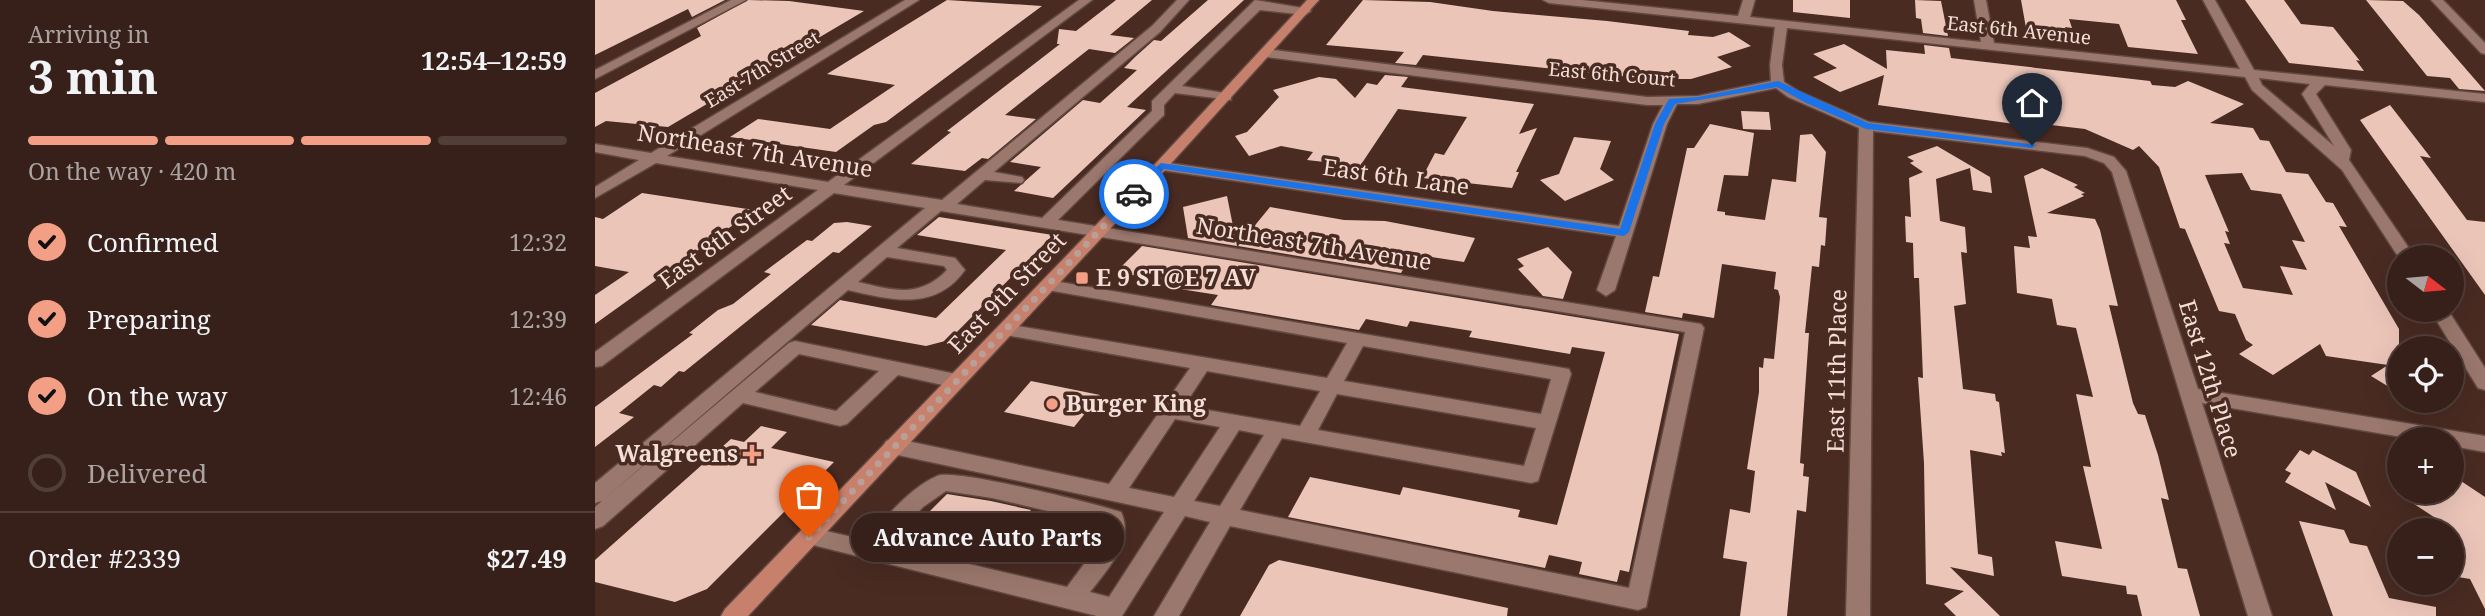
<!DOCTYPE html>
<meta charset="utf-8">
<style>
:root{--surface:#37201a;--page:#422d27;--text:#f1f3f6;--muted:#aaa3a2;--line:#513e39;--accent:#f39f85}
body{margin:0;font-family:"Noto Serif",serif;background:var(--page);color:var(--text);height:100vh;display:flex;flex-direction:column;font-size:26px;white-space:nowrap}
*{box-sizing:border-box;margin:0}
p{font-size:23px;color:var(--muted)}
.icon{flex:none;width:38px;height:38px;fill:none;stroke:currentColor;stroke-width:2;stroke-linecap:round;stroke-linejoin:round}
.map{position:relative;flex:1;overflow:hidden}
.drawer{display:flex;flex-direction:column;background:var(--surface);width:595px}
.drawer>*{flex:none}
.needle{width:46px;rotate:106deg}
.tools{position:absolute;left:1792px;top:245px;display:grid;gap:14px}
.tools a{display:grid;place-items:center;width:77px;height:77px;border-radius:50%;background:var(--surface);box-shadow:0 7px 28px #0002,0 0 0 2px var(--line);font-size:35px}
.pin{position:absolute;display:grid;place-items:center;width:60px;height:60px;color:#fff;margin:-72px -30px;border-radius:50% 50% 50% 0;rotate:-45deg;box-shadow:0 0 7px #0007}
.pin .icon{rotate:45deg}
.courier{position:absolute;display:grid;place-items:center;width:70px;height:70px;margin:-35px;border:5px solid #1a73e8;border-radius:50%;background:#fff;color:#222;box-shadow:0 2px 9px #0007}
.bubble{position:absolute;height:49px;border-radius:24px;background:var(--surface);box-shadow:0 7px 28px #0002,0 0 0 2px var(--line);font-size:23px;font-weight:700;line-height:49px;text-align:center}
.overview em{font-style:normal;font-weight:700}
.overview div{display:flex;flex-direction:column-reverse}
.overview{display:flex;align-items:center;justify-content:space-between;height:119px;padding:0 28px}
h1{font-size:46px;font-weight:700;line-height:52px}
.bar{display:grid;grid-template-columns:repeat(4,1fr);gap:10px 7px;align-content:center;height:84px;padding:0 28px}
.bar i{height:9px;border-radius:5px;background:var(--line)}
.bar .current{background:var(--accent)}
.bar p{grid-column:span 4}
.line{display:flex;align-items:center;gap:18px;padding:0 28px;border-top:2px solid var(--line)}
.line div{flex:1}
ol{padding:0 28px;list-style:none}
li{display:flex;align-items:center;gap:21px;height:77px}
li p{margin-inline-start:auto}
li .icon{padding:7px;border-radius:50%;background:var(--accent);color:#111;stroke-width:4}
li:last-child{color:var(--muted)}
li i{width:38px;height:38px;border:4px solid var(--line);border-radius:50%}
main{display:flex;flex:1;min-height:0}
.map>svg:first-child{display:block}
.building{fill:#ecc5b9;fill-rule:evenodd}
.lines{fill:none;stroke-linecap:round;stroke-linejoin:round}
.minor-casing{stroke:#614840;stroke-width:3}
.major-casing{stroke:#614840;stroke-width:3}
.minor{fill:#9b786d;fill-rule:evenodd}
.major{fill:#c7806b;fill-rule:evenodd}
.route{fill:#1a73e8}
.done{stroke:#b8a098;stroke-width:7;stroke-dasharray:0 12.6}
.poi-dot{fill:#f39f85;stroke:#492b22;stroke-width:2.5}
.labels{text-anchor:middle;stroke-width:7;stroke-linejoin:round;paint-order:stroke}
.far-street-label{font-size:19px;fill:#f3dfd8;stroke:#492b22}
.street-label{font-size:23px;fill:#f3dfd8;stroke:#492b22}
.poi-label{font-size:23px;font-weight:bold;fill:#f3dfd8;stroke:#492b22;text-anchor:start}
</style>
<main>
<section class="drawer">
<div class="overview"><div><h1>3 min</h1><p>Arriving in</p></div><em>12:54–12:59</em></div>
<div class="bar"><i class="current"></i><i class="current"></i><i class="current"></i><i></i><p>On the way · 420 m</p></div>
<ol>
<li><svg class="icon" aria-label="check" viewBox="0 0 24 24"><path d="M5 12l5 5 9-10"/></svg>Confirmed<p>12:32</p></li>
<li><svg class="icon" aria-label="check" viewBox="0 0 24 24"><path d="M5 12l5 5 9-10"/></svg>Preparing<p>12:39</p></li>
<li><svg class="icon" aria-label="check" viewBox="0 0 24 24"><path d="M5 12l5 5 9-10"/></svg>On the way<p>12:46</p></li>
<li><i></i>Delivered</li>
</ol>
<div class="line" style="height:91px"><div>Order #2339</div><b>$27.49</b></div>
</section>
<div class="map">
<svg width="1890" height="616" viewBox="0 0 1890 616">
<rect width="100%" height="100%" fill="#492b22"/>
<path class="building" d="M0,0H130L97,17L93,9L0,55Z
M153,0L194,1L269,11L73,127L11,121L0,127V93L106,36L102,28Z
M352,0L447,6L291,122L279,125L241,152L135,137L163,119L235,129L300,85L232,74Z
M521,0H557L515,35L539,38L520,53L494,49L410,115L441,119L393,159L387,158L370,171L316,164L356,132L352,131L465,44H462L464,29L481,31Z
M613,0H649L532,107L551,110L458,198L419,191L446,167L415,162L488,100L505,103L542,70L529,68L540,57L559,40L566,41Z
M768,0L835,2L898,11L1012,21L1094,31L1093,35L1118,37L1134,32L1156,46L1122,57L1137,67L1096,79H1054L828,55L821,65L800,63L809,52L731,45Z
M1198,0H1255V18L1198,12Z
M1320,0L1346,1L1353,36L1328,33L1326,19L1321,18Z
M1426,0H1581L1591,20H1586L1603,54L1533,47L1524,24L1474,19L1477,28L1470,27L1472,32L1463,31L1465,35L1439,33L1438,29L1431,28Z
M1650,0H1689L1706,24L1738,27L1765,61L1761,60L1769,71L1694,63Z
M1771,0L1808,1L1824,15L1890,91L1864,89L1855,78L1832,76Z
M1249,44L1292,69L1291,50L1330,54L1329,45L1354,48L1356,58L1373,60L1555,81L1557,85L1580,87L1593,81L1649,104L1615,123L1658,128L1665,140L1674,141L1691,172L1713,174L1731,202L1738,203L1752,227L1744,226L1804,329V393L1776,376L1793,365L1731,356L1725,344L1678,375L1644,354L1658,345L1651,340L1640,314L1624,311L1590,229L1585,228L1564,167L1544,146L1538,150L1490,129L1439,123L1440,127L1283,105L1289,75L1245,92L1218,77L1242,68L1218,54ZM1647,173L1656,190L1686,194L1710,242L1697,240L1712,270L1685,266L1698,295L1648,288L1629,243L1635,244L1630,231L1634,232L1610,175Z
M790,75L813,77L806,87L939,104L924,134L942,128L921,172H924L917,188L827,178L840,153L849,155L872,117L803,109L765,166L712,160L718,152L686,146L654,156L640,136L652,132L684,97L678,90L724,77L741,79L760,98L772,83L782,85Z
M1795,105L1836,158L1825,156L1872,220L1890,222V295L1765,120Z
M1146,111L1174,112L1176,130L1148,129Z
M1115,124L1159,133L1153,176L1129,175L1122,211L1130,212V215L1170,220L1177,179L1201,182L1205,135L1217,134L1231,152L1224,217L1232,218L1230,246L1226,245L1224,267L1217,266L1210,333H1214L1205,463L1209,464L1208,476L1214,477L1211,512L1202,510L1192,616H1145L1152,562L1128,558L1135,509L1155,513L1160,471L1152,469L1164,392V367L1168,368L1169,358L1179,359L1185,297L1183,290L1179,289L1181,272L1127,264L1119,318L1088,313L1087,318L1050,312L1058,276L1064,277L1092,148H1099Z
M979,137L1016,141L1005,169L1019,180L970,201L945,180L964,174Z
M1342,146L1395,177L1397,193L1378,190L1375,168L1341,179L1345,221L1370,227L1372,253L1366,252L1371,304L1359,306L1368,389L1400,394L1401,401L1404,402L1410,453L1406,452L1407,456L1375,450L1383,554L1397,557L1399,576L1355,567L1405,616H1361L1349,604L1369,591L1331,584L1329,463L1323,377L1328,378L1324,278H1319L1318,243L1311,242L1310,216L1316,217L1314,178L1328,172L1315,163L1319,161L1312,157Z
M1447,168L1483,185L1479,187L1490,193L1486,194L1489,196L1452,213L1500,219L1505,230L1523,306L1514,305L1538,403L1543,414L1550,415L1563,455L1574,500L1566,498L1583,568L1592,569L1605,616H1547L1542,595L1532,594L1531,586L1467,576L1460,541L1507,549L1488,466L1496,467L1481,394L1498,397L1481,328L1462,325L1457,299L1422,293L1419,246L1435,248L1433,236L1442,237L1429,176Z
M47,193L159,210L0,324V295L34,272L0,266V217L8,219Z
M632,196L642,246L593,238L588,207Z
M675,207L749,220L790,221L880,238L869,262L817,254L806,273L643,246Z
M344,217L458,235L354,340L331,346L216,325L245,300L341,318L411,250L322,235Z
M252,222L277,226L244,253L238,252L89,372L84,371L66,387L59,385L24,413L39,417L0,447V407L98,334L94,333L123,310L138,304L176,274L169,272L212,240L217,241L239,223Z
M547,246L1084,334L1034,572L1025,570L1022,582L984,574L987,562L954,555L950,568L693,517L715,477L805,495L808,487L925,510L923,517L962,525L1010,352L977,347L975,354L874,337L877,331L815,321L812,327L771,319L764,330L616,305L623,295L566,286L570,281L521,272Z
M953,247L977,272L968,299L948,296L923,269L929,266L922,259Z
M436,381L505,395L479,427L409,412Z
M166,426L192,432L176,448L239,462L112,589L80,602L0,582V560L136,439L149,442Z
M1705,450L1714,455L1718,450L1761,472L1776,507L1730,482L1741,510L1690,482L1696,473L1690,470Z
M1857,475L1890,497V609L1875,579L1857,576V529L1801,492H1857Z
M352,494L396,501L436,510L413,540L326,520Z
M1704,521L1749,530L1755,543L1772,546L1794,598L1841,607V616H1738Z
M684,560L913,608L912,616H645L674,565Z"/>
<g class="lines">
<defs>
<path id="minor" d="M136,0H151L0,79V70Z
M310,0H324L72,156L233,182L484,0H497L249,185L347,200L557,26L582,0H594L565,32L399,172L427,177L429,180L427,183L390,180L362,204L447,218L557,111V101L660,0L714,9L716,11L710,15L665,10L587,86L636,94V100L580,93L569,105V115L463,220L1106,324L1109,328L1051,607L1043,610L635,526L584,616H559L615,522L590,516L527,616H502L206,542L203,536L206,530L214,527L270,540C292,517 313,489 342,476C359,468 501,504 526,512C540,540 511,572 495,592L514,597L569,512L298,454L291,451L288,446L291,441L298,438L514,484L595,368L405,334L402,330L405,326L411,324L732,378L752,343L447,289L444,285L453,280L974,369L976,374L943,481L936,483L687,438L645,510L1034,588L1090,332L346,211L302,248L360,258L370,270C340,312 296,300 253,290L9,499L194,343L200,341L361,374L368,376L370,381L368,386L361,388L303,375L252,424L245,426L148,403L8,526L0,529V507L7,501L0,503V483L330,208L239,193L7,366L0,367V352L223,190L61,163L0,198V187L44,160L0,152V144L56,153ZM292,257L349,266L352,270C324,299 298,290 263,282ZM768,346L956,379L946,414L749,381ZM204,354L284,371L241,411L160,392ZM612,371L725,391L705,426L589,406ZM742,394L941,428L929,466L723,430ZM580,419L625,427L579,497L534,488ZM644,430L669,435L625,506L599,501ZM351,491L397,498L508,524L503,545L472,587L293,545L328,507Z
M948,0H987L1143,16L1148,0H1160L1155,17L1386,42L1379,0H1391L1399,43L1645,69L1608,0H1620L1659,70L1890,94V102L1730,85L1721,94L1756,150L1754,160L1820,257L1804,258L1747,170L1657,90L1650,77L1192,28L1187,65L1189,82L1203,91L1274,122L1492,148L1519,157L1531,171L1603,389L1890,436V452L1857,446V439H1818L1607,403L1677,616H1653L1517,172L1509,163L1490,156L1278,131L1275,616H1251L1264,128L1193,97L1181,88L1103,104H1082L1072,124L1020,290L1011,296L1002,290L1021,236L566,170L559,166L566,162L1024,226L1058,124L1068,105H1052L672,57L666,53L672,49L1052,97L1103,96L1176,81L1175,65L1180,27L954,3ZM1664,78L1715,84L1707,94L1739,146L1667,85Z
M1836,0H1848L1890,43V54L1886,53Z
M1835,310H1853L1890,368V390L1883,388Z"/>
<path id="major" d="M712,0H724L571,169L153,616H126L130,609L561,163Z"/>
</defs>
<use href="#minor" class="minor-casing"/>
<use href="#major" class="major-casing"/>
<use href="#minor" class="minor"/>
<use href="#major" class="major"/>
</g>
<path class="route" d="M1183,81L1273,123L1441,145L1437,148L1271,129L1211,103L1182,87L1080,104L1069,124L1034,232L1029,236L569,169L543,196L534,194L566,163L1025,229L1060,124L1074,99L1103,97Z"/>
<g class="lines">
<path class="done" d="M214,537L539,194"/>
</g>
<g class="poi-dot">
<rect x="480" y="271" width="14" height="14" rx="3.5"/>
<circle cx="457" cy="404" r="7"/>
<path d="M153.5 443.5h7v7h7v7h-7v7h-7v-7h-7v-7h7z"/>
</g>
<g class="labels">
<g class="far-street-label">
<text transform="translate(1424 30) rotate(6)" y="7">East 6th Avenue</text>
<text transform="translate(167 69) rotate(-31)" y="7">East 7th Street</text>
<text transform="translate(1017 74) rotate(5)" y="7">East 6th Court</text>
</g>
<g class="street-label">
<text transform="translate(160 151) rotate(9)" y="8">Northeast 7th Avenue</text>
<text transform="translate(801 177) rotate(8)" y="8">East 6th Lane</text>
<text transform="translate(130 237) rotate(-36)" y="8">East 8th Street</text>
<text transform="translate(719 244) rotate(9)" y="8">Northeast 7th Avenue</text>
<text transform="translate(412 293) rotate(-46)" y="8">East 9th Street</text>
<text transform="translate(1242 371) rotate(-89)" y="8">East 11th Place</text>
<text transform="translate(1615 379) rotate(73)" y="8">East 12th Place</text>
</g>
<g class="poi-label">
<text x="501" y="286">E 9 ST@E 7 AV</text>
<text x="471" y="412">Burger King</text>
<text x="143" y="462" text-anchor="end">Walgreens</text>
</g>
</g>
</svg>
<div class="tools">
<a><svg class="needle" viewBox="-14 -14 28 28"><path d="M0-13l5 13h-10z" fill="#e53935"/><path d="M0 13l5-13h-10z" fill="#aaa3a2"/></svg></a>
<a><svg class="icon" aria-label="locate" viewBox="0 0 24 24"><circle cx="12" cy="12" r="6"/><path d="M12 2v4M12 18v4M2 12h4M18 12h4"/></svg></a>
<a>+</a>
<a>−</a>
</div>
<div class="pin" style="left:214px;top:537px;background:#ea580c"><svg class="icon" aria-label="bag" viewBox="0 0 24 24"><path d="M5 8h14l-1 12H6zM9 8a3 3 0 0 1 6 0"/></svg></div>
<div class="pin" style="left:1437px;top:145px;background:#1f2937"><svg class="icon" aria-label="home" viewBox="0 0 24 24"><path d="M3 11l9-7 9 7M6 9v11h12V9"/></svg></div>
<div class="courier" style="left:539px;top:194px"><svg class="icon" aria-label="car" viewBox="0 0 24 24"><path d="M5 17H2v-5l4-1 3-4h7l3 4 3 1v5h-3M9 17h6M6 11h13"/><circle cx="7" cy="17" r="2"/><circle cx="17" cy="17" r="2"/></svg></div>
<div class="bubble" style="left:256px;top:513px;width:273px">Advance Auto Parts</div>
</div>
</main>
